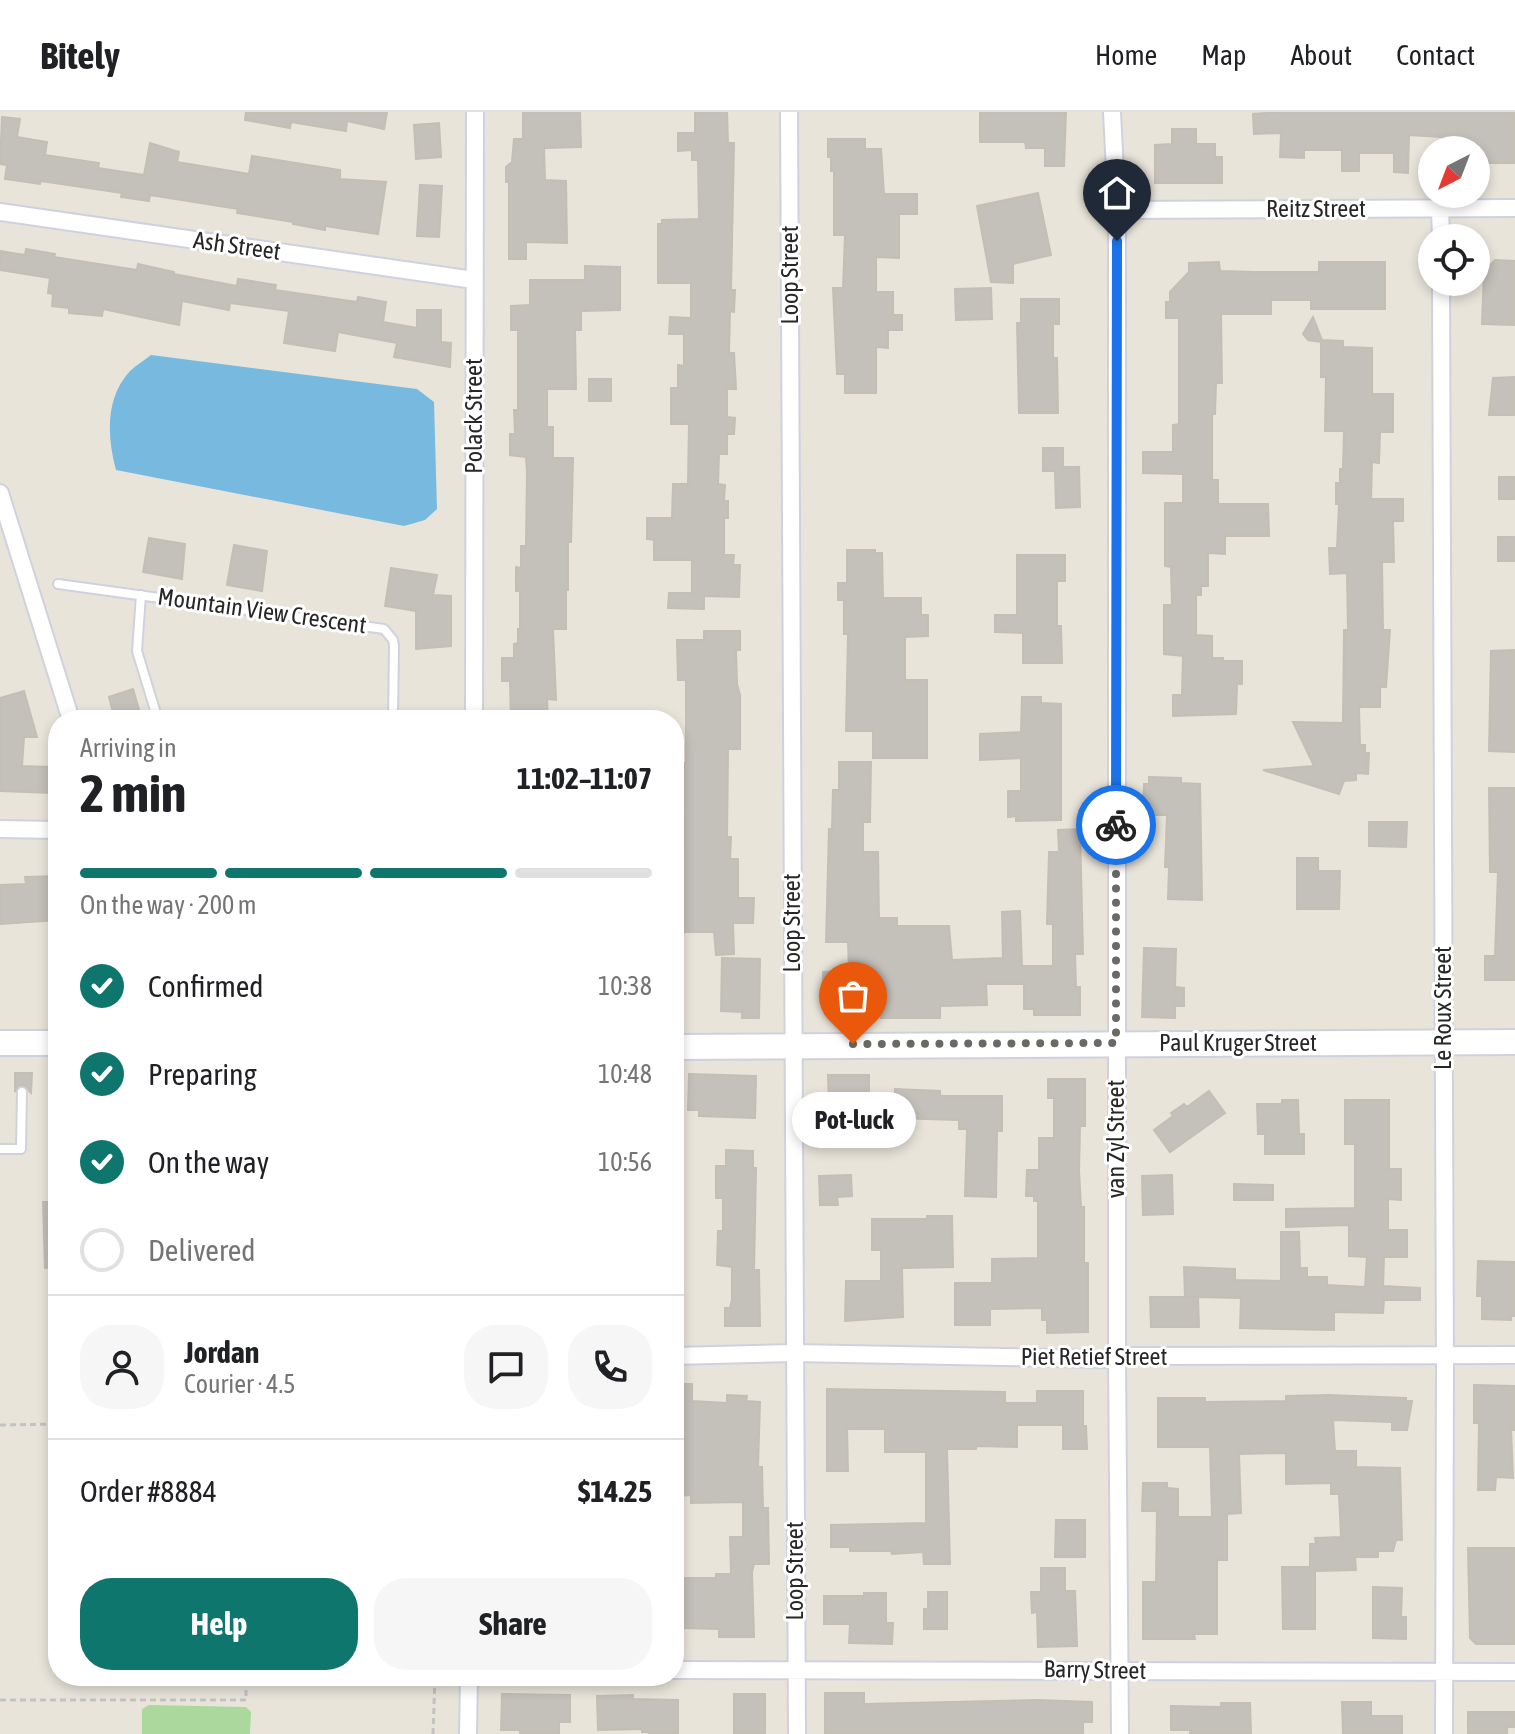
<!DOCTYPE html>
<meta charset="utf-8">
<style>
:root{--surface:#fff;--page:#f6f6f6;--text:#202124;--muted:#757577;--line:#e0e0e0;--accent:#0f766e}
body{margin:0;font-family:"Asap Condensed",sans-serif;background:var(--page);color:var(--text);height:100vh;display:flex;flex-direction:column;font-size:30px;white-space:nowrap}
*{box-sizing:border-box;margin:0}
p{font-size:26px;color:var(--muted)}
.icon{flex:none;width:44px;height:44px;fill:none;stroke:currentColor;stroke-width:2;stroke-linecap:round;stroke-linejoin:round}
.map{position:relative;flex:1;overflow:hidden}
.side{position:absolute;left:48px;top:598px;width:636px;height:976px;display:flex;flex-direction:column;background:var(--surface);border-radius:32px;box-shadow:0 4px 12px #0003}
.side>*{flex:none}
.needle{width:52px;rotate:222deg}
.tools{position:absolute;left:1418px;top:24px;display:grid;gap:16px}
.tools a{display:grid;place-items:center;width:72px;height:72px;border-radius:50%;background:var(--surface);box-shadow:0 4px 12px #0003;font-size:40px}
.pin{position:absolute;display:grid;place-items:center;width:68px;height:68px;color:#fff;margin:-82px -34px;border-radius:50% 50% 50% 0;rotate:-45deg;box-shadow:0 0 8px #0007}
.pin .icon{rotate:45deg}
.courier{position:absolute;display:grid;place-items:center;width:80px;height:80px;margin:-40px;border:6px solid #1a73e8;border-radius:50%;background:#fff;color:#222;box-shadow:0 2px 10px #0007}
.bubble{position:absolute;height:56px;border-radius:28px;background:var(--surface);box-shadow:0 4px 12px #0003;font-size:26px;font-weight:700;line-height:56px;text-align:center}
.summary em{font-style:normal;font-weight:700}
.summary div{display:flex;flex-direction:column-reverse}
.summary{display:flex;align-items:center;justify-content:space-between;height:136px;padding:0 32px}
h1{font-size:52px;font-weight:700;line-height:60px}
.bar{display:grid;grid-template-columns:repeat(4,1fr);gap:12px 8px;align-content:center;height:96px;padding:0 32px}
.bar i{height:10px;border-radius:6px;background:var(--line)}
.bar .current{background:var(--accent)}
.bar p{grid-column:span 4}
.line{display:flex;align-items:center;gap:20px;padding:0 32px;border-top:2px solid var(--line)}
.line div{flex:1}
.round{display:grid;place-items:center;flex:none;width:84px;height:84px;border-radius:32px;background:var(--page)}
ol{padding:0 32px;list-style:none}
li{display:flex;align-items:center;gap:24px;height:88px}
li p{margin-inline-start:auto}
li .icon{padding:8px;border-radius:50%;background:var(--accent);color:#fff;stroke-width:4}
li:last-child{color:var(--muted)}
li i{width:44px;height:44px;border:4px solid var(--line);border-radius:50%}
.cta{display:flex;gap:16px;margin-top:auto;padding:16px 32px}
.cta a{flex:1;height:92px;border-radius:32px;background:var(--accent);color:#fff;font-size:32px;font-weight:700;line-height:92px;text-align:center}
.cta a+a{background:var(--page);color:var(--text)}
header{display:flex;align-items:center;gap:48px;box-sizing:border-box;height:112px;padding:0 40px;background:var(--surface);border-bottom:2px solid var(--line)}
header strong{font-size:38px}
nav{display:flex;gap:44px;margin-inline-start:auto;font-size:28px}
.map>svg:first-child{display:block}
.green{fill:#abd99d}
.water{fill:#78badf}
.building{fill:#c4c0ba;stroke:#c3bfb5;stroke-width:2}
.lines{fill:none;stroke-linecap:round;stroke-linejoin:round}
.lane-casing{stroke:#d0d1df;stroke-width:12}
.street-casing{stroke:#d0d1df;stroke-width:20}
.secondary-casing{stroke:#d0d1df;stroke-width:28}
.path{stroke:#c3c3c3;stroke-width:3;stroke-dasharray:6 4;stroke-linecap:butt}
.lane{stroke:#fff;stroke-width:8}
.street{stroke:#fff;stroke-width:16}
.secondary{stroke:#fff;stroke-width:24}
.done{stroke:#6b6966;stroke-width:8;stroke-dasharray:0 14.4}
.route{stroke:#1a73e8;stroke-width:10}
.labels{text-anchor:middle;stroke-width:6;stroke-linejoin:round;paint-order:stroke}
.street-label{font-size:24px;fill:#272727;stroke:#fff}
</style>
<header>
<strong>Bitely</strong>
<nav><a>Home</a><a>Map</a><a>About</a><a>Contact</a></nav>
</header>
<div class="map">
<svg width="1515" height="1622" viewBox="0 0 1515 1622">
<rect width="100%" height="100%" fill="#e8e4da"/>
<path class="green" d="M149,1593L246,1595L251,1600L250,1622H142V1597Z"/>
<path class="water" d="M151,243L417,277L434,290L437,397L425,408L404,414L116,358C107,325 105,286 130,259C136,253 145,248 151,243Z"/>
<path class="building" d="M246,0H387L384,17L347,9L346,19L291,10L290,16L245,8Z
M523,0H580L581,35L544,36L545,68L566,69L567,131L526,130V147H509V70H506V55L512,50L514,27H523Z
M695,0H727L728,31H734L731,178H735L734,200L730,199L729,241H734L736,277H727V305L735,306L734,322H727V342H719L718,372L725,373L724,389H728V406H724V443H734L733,453H740L739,485L704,484V497L668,496L669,481H692V448H654V428L647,427V406H672L673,372H688L689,312H671V276H678V253L684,254V222H669L670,205L691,206V171H658V112H662V108L699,107L698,48H692V38L678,39V21H695Z
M980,0H1066L1064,54H1045V36H1026L1025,30H980Z
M1281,0H1515V51H1476V38H1454V32H1442V25L1409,23L1408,61L1394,60V41H1359V59H1342V38H1304V46L1280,45L1281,21L1254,22L1253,2Z
M2,5L20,7L17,25L47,30L45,43L99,51L98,56L144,63L150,31L179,40L177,50L249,62L252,44L340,58V67L386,70L378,122L325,114V118L293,112V110L237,101L238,97L150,83L149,89L121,85L122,81L41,69L40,72L5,67L7,53L0,52Z
M439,11L441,45L416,47L414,13Z
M1172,17H1196V32H1215V45H1222V71H1155V33L1172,32Z
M828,27H865V37H881L884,82H917V102H899V146L876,145V180H893V203H902V218H888V236L876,235V281H845V262H837L833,176H843L845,123H834V59H831V45H828Z
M420,73L442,74L439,125L417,124Z
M1038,81L1051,143L1013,152V171L991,170L977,94Z
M26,137L55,142L54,145L137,158L138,152L174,160V162L237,174L238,167L276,173L275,178L357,190L358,185L386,190L383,210L417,216V198H441V230L451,231L450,255L394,245L397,231L338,220L335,239L284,231L289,199L230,191L229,198L182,189L179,213L103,197L102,204L69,201V196L52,194L53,182L48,181L50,166L0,158V139L25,143Z
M1495,148L1515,149V213L1482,212L1484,160Z
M1219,150L1220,159L1255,160H1319V150H1385V197H1311V188H1271V202H1221L1222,271H1216L1215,302H1212V368H1218V392H1268L1269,424H1225V442L1208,441V474H1201V483H1196V523L1212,524V546H1223V549H1242V572H1237L1236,602L1173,604V583H1182L1183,544L1164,542V493H1172L1171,455L1165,454V391H1183V362L1143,361V340H1173V313L1179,312V206H1166V190H1170V180L1189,160V151Z
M585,154L620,155V198L581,199V218H575L576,277H547V315H553V346H573L571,430H568V478H566V517H553L556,588L547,587L548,608H511L510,569H502V546H514V532L518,531V517H520V479H516V455L521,456V434H526L527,361L526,345L510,343V322H515L514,298H518V218H511V194L530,193V168H585Z
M991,176L992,207L956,208L955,177Z
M1021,187H1059V212H1053V246H1057L1058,301H1019L1017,211H1021Z
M1313,205L1322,228L1343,229V235L1372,236V282H1393V320H1380L1379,351L1372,350L1371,387H1403V409H1393L1394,450H1382L1383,518H1390L1386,575H1380V595H1359L1360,633H1365V641H1369L1368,662L1356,661V668L1344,669L1339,682L1263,658L1314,654L1293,610L1343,611L1344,518H1348L1347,461L1330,462L1329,436H1337L1339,392H1336V371H1340V357H1343L1344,319H1325L1326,265H1321V230L1308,228L1303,222Z
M1515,265V303H1489L1493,266Z
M589,267H611V289H589Z
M1043,336H1063V355H1079L1080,395L1056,396L1055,359H1043Z
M1499,365H1515V387H1499Z
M1498,425H1515V449H1498Z
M149,426L185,432L182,467L143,460Z
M234,433L267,439L262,479L227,473Z
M847,438H875V441H882L883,486H921V503H928V524L905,525V568H927V646H873V619H846L848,522H844V488H838V471H847Z
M1017,443H1065V469H1057V514H1061L1062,551H1023V521L995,520V503H1017Z
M391,456L437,463L433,483L451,484V534L416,537V499L385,494Z
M704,519H740V538H736L737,572L740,583V637H728L727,725H731L730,747H738V786H754L753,811H733L734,842L716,843L714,820H683V772H678V762H674L675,735H684V699L674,698V672H681L682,651H686V568H678L677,528H704Z
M1515,538V640L1489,639L1491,539Z
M133,577L142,608H115L109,585Z
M24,579L37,625H24L22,654L52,655L51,681L0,679V586Z
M1022,585H1041V591L1061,592V708L1016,709V704L1008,705V679H1021V646L980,648V622L1021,620Z
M839,650H871L870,710H863V740H878L879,806H897V814H949L952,848L1003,846L1002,800L1020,799L1022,854H1053V812H1047L1049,740H1059L1058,718L1080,717L1083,842H1075L1076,875H1080V903H1034V897H1024V872H986L987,893L940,894V906H881L882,900L852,901V897H824L823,860L849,859L848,830H826L829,717H832L833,678H839Z
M1149,665L1181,666V671L1200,672L1202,788L1168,787L1169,755H1165L1167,703H1143L1144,672H1149Z
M1489,676H1515V868H1485V844H1495L1498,760H1490Z
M1369,710H1407L1406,735L1369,734Z
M1297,746H1318V759H1340L1339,797H1297Z
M58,764V808L0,812V773L26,772L25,765Z
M1144,836L1176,837L1175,875L1184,876V894H1175V906L1142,905Z
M722,846L760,847L759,906H742V900L721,899Z
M15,961H32L31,981L23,973L18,974L15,980Z
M689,962L756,964L755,1006L699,1004V998H688Z
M828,963H869V985H858V1014H825V995H829Z
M1048,967H1085V1014H1080L1079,1059L1081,1095H1084V1151H1088V1220L1047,1221V1208H1042V1196L990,1197V1213H955V1171H992V1147L1038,1146V1089H1034V1084H1026L1027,1058H1039V1026H1054V986H1048Z
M895,977L940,979V984H1002V1019H997L996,1085L965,1084L967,1017H959V1008L894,1006Z
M1209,979L1225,1001L1170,1040L1154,1018L1173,1004L1171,1001L1184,992L1187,995Z
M1282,988H1298L1299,1022H1304V1042H1265V1022H1258L1257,992H1282Z
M1345,988H1389V1057H1401V1088L1388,1087V1118H1407V1145H1384L1383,1174L1420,1176V1188H1384L1383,1201L1334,1200V1218L1240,1216L1241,1186L1198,1185L1199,1215H1151L1150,1185H1195L1185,1184L1184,1155L1235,1157V1168L1281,1169V1120H1299L1300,1156H1307V1165H1327V1173L1365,1175L1367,1145L1349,1144V1113L1286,1115V1097L1355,1096V1032H1345Z
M726,1038L753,1039V1056H756L754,1158H759L760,1214H725V1196H730L732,1188V1155L717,1153L718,1119H723V1086H716V1054H726Z
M851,1063L852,1084L837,1085L838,1093H820L819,1064Z
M1172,1063L1173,1102L1143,1103L1142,1064Z
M1234,1072L1273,1073V1088H1234Z
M43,1090H58V1155L45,1156Z
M927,1104H952L953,1155L902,1156L903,1205L845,1209L846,1169H881V1138H872V1107H927Z
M1478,1149L1515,1150V1204H1511V1208L1482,1207V1184H1477Z
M674,1272H692V1289L727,1291V1283L747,1284L746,1289L760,1290L758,1355H762L763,1396H768L769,1452H754L752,1460L754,1525H719V1517L681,1516L682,1488H674V1466H716V1462H731L730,1425H743V1390L691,1391V1383L679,1384L678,1325H674Z
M1474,1273L1515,1274V1318H1511L1513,1366L1496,1365L1495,1378H1478L1479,1311H1474Z
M827,1277L1005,1280V1291H1037V1279H1083V1314H1086L1087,1337H1063V1313H1017V1335L976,1334V1337H947L950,1452H924L923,1440L892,1442L891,1439H850V1435H831V1413L926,1411V1340H885V1317H847L848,1359H827Z
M1328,1283L1406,1286V1289H1412L1407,1318H1392V1310L1333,1308L1335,1339H1356V1355L1400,1356L1402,1428H1396L1393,1439H1378V1445H1355L1356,1458L1315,1459V1517H1283L1282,1455H1310V1432H1316L1315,1426L1341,1425L1339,1382H1331V1371L1286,1372V1341L1239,1342L1241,1401L1227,1402V1448H1217V1522H1194L1195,1527H1143V1470H1156L1157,1399H1142L1143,1371H1167V1376L1178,1377V1405H1212L1210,1335H1158V1286H1205V1290L1286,1289V1284Z
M1056,1408H1085V1445H1055Z
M1468,1436H1515V1532H1476L1470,1526Z
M1041,1456H1065V1479H1075L1077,1534L1038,1535L1037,1500L1032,1501L1031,1480H1041Z
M1373,1475L1402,1476L1401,1505H1406V1527L1373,1526Z
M928,1480H947V1517H924V1497H928Z
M864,1481H886V1511H893L892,1532L849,1531L850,1512H824V1484H864Z
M825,1581H864V1592L1037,1588L1092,1590V1610H1083V1622H825Z
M502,1582L570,1583V1610H559V1622H520V1618H501Z
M734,1582H765V1621H734Z
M633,1583V1587L678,1588V1622H649V1620H642V1617L598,1618L597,1584Z
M1342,1590H1371V1604H1402V1622H1343Z
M1221,1591H1250L1251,1622H1190V1618H1171V1594L1221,1595Z
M1468,1600H1515V1615H1507V1622H1468Z"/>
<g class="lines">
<defs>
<path id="lane" d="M58,472L384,517L393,528L394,534L393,608
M141,483L137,539L158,608
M0,1037H21L22,980"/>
<path id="street" d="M789,0L797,1622
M1112,0L1117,98V1245L1120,1622
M1440,96L1441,126
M1117,98L1515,96
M0,100L474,168
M1441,170L1445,1259L1444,1622
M0,381L71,608
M474,608L475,0
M0,717L58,718
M674,1244L793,1241L1103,1247L1131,1244L1515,1243
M674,1558L1515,1560
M468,1622L469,1564"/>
<path id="secondary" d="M0,931H58
M674,935L1515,930"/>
</defs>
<use href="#lane" class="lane-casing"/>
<use href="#street" class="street-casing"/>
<use href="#secondary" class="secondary-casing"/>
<path class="path" d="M0,1313L58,1312
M0,1588H246V1564
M433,1622L435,1564"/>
<use href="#lane" class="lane"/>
<use href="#street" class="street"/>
<use href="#secondary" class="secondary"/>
</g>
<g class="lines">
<path class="done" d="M853,932L1116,931V713"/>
<path class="route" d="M1116,713L1117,129"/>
</g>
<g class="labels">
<g class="street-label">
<text x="1316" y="105">Reitz Street</text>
<text transform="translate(237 134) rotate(8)" y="8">Ash Street</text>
<text transform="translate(790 163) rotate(-90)" y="8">Loop Street</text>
<text transform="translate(474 304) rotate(-90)" y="8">Polack Street</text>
<text transform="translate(262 499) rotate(8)" y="8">Mountain View Crescent</text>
<text transform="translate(792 811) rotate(-90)" y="8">Loop Street</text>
<text transform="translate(1443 896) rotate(-90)" y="8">Le Roux Street</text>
<text x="1238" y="939">Paul Kruger Street</text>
<text transform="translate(1116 1027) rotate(-90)" y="8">van Zyl Street</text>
<text x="1094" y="1253">Piet Retief Street</text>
<text transform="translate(795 1459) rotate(-90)" y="8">Loop Street</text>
<text transform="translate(1095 1558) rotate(1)" y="8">Barry Street</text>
</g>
</g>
</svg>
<div class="tools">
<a><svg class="needle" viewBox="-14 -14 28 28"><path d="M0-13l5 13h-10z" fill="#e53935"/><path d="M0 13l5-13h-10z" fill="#757577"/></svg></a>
<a><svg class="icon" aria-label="locate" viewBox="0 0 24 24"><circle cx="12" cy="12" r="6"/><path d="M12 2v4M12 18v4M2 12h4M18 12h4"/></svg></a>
</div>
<div class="pin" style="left:853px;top:932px;background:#ea580c"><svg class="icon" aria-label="bag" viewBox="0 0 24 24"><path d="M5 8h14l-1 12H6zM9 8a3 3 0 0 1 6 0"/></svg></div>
<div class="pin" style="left:1117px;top:129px;background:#1f2937"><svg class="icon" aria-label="home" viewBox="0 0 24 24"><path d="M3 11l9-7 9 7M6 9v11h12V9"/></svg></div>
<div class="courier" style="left:1116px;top:713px"><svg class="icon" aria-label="bike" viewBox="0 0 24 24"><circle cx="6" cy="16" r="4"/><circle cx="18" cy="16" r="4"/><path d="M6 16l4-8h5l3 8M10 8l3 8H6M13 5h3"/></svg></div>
<div class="bubble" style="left:792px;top:980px;width:124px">Pot-luck</div>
<section class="side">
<div class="summary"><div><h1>2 min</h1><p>Arriving in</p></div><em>11:02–11:07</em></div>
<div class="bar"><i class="current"></i><i class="current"></i><i class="current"></i><i></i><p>On the way · 200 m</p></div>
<ol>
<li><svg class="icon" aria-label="check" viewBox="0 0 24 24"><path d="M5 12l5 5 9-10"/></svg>Confirmed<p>10:38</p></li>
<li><svg class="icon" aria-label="check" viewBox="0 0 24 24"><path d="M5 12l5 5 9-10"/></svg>Preparing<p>10:48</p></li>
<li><svg class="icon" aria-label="check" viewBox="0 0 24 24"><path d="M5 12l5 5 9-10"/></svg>On the way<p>10:56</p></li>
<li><i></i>Delivered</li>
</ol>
<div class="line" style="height:144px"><a class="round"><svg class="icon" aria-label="person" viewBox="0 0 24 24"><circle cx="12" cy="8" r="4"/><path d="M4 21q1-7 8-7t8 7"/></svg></a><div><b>Jordan</b><p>Courier · 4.5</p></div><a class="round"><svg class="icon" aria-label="chat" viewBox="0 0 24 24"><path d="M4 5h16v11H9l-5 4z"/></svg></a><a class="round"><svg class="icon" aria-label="phone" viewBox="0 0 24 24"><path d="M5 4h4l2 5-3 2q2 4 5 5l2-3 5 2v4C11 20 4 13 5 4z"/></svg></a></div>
<div class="line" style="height:104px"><div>Order #8884</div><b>$14.25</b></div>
<div class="cta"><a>Help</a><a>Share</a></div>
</section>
</div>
